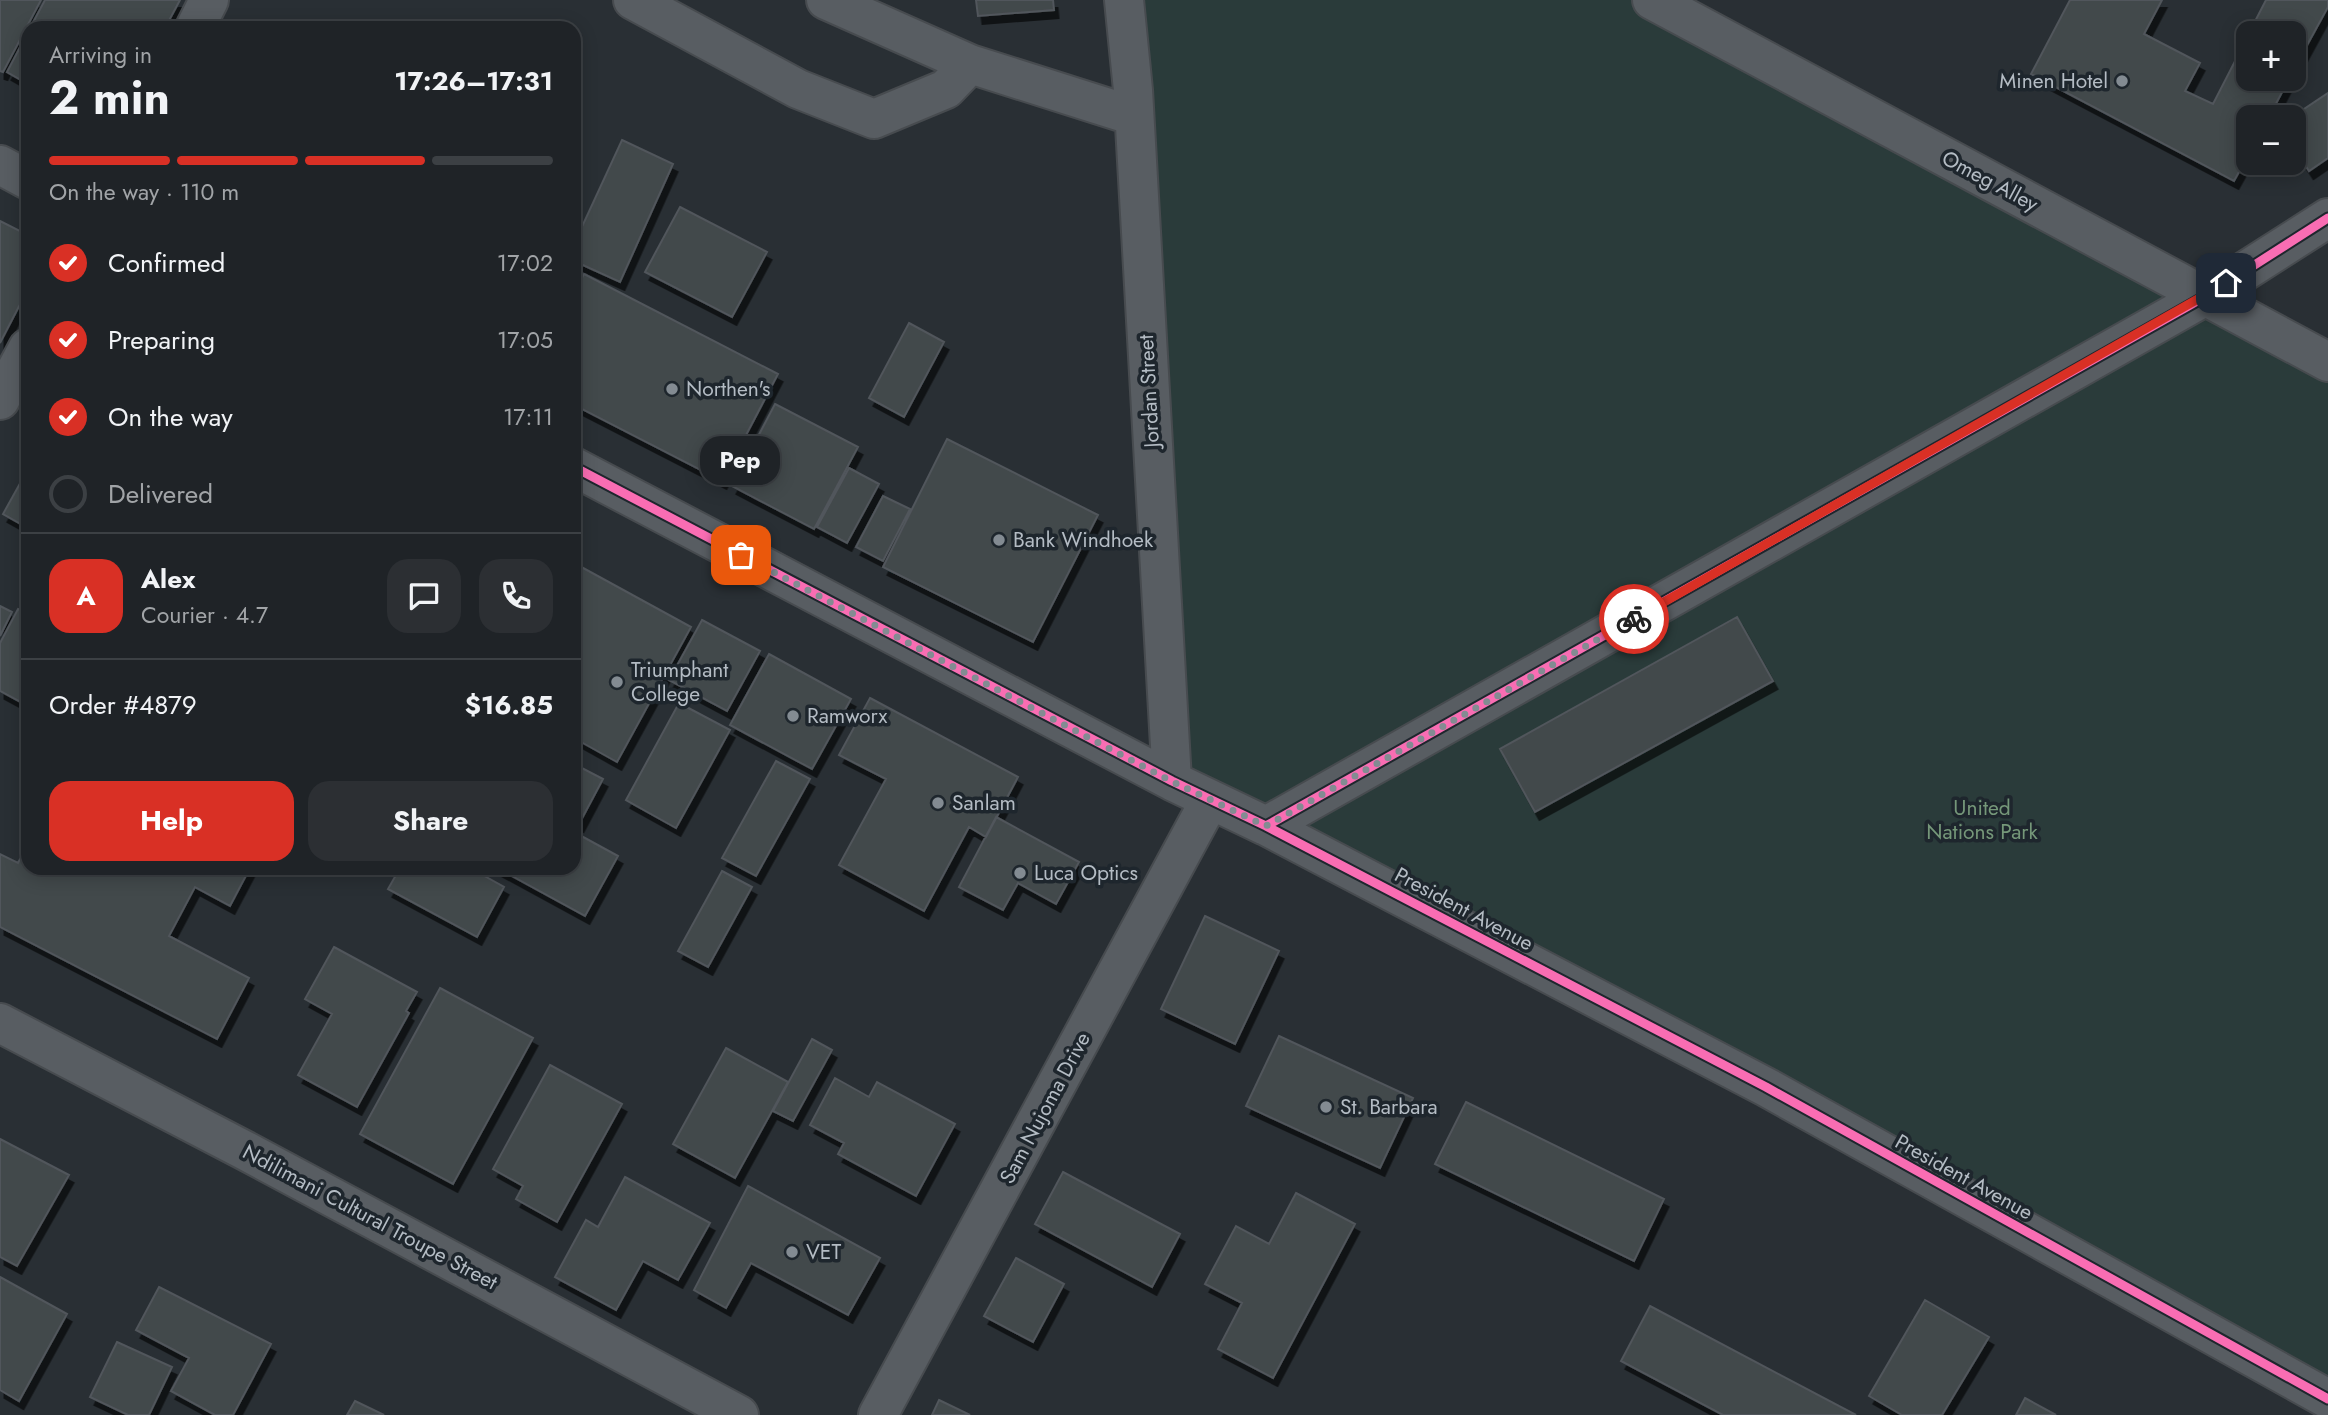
<!DOCTYPE html>
<meta charset="utf-8">
<style>
:root{--surface:#1f2327;--page:#2c2f33;--text:#f1f3f6;--muted:#a1a4a7;--line:#3c4044;--accent:#d93025}
body{margin:0;font-family:Jost,sans-serif;background:var(--page);color:var(--text);height:100vh;display:flex;flex-direction:column;font-size:26px;white-space:nowrap}
*{box-sizing:border-box;margin:0}
p{font-size:23px;color:var(--muted)}
.icon{flex:none;width:38px;height:38px;fill:none;stroke:currentColor;stroke-width:2;stroke-linecap:round;stroke-linejoin:round}
.map{position:relative;flex:1;overflow:hidden}
.sheet{position:absolute;left:21px;top:21px;width:560px;height:854px;display:flex;flex-direction:column;background:var(--surface);border-radius:21px;box-shadow:0 4px 18px #0003,0 0 0 2px var(--line)}
.sheet>*{flex:none}
.controls{position:absolute;left:2236px;top:21px;display:grid;gap:14px}
.controls a{display:grid;place-items:center;width:70px;height:70px;border-radius:14px;background:var(--surface);box-shadow:0 4px 18px #0003,0 0 0 2px var(--line);font-size:35px}
.pin{position:absolute;display:grid;place-items:center;width:60px;height:60px;color:#fff;margin:-30px;border-radius:14px;box-shadow:0 4px 10px #0006}
.courier{position:absolute;display:grid;place-items:center;width:70px;height:70px;margin:-35px;border:5px solid #d93025;border-radius:50%;background:#fff;color:#222;box-shadow:0 2px 9px #0007}
.bubble{position:absolute;height:49px;border-radius:21px;background:var(--surface);box-shadow:0 4px 18px #0003,0 0 0 2px var(--line);font-size:23px;font-weight:700;line-height:49px;text-align:center}
.summary em{font-style:normal;font-weight:700}
.summary div{display:flex;flex-direction:column-reverse}
.summary{display:flex;align-items:center;justify-content:space-between;height:119px;padding:0 28px}
h1{font-size:46px;font-weight:700;line-height:52px}
.bar{display:grid;grid-template-columns:repeat(4,1fr);gap:10px 7px;align-content:center;height:84px;padding:0 28px}
.bar i{height:9px;border-radius:5px;background:var(--line)}
.bar .on{background:var(--accent)}
.bar p{grid-column:span 4}
.line{display:flex;align-items:center;gap:18px;padding:0 28px;border-top:2px solid var(--line)}
.line div{flex:1}
.round{display:grid;place-items:center;flex:none;width:74px;height:74px;border-radius:21px;background:var(--page)}
ol{padding:0 28px;list-style:none}
li{display:flex;align-items:center;gap:21px;height:77px}
li p{margin-inline-start:auto}
li .icon{padding:7px;border-radius:50%;background:var(--accent);color:#fff;stroke-width:4}
li:last-child{color:var(--muted)}
li i{width:38px;height:38px;border:4px solid var(--line);border-radius:50%}
.primary-button{display:flex;gap:14px;margin-top:auto;padding:14px 28px}
.primary-button a{flex:1;height:80px;border-radius:21px;background:var(--accent);color:#fff;font-size:28px;font-weight:700;line-height:80px;text-align:center}
.primary-button a+a{background:var(--page);color:var(--text)}
.map>svg:first-child{display:block}
.green{fill:#2a3b3a}
.building{fill:#43484c;stroke:#51565b;stroke-width:2;filter:url(#shadow)}
.lines{fill:none;stroke-linecap:round;stroke-linejoin:round}
.minor-casing{stroke:#474b4f;stroke-width:42}
.minor{stroke:#585d62;stroke-width:38}
.cycleway-casing{stroke:#1e262d;stroke-width:13}
.cycleway{stroke:#f96db3;stroke-width:9}
.done{stroke:#838b92;stroke-width:7;stroke-dasharray:0 12.6}
.route{stroke:#d93025;stroke-width:9}
.poi-dot{fill:#838b92;stroke:#1e262d;stroke-width:2.5}
.labels{text-anchor:middle;stroke-width:7;stroke-linejoin:round;paint-order:stroke}
.poi-label{font-size:21px;fill:#b4bcc4;stroke:#1e262d;text-anchor:start}
.street-label{font-size:21px;fill:#b4bcc4;stroke:#1e262d}
.park-label{font-size:21px;fill:#759779;stroke:#1e262d}
</style>
<div class="map">
<svg width="2328" height="1415" viewBox="0 0 2328 1415">
<defs>
<filter id="shadow"><feDropShadow dx="4.5" dy="8" stdDeviation="0" flood-color="#0009"/></filter>
</defs>
<rect width="100%" height="100%" fill="#292f34"/>
<path class="green" d="M1113,0H1652L2328,361V1399L1172,781Z"/>
<path class="building" d="M0,0H41L3,72L0,71Z
M45,0H180L165,28H30Z
M976,0H1053L1054,10L978,16Z
M2070,0H2162L2144,34L2200,63L2185,91L2213,104L2249,34V79H2289L2269,117H2249V154L2234,181L2031,74Z
M2266,0H2328V7L2294,69V33H2249Z
M28,32V84L7,72Z
M2328,93V158L2309,171L2294,148V117H2292Z
M622,140L673,164L620,282L574,261V244Z
M680,207L767,252L732,317L645,272Z
M0,221L28,235V289L0,343Z
M584,274L778,374L722,481L574,405V293Z
M909,323L944,342L904,417L869,398Z
M775,404L858,447L814,529L732,486Z
M947,439L1098,515L1033,642L883,567Z
M849,468L879,484L847,543L817,527Z
M28,469V528L3,514Z
M883,496L910,509L883,561L856,547Z
M574,563L691,627L617,762L574,738Z
M0,606L12,612L0,636Z
M18,609L28,614V706L0,691V643Z
M1737,617L1773,681L1535,812L1500,749Z
M702,620L760,651L727,711L669,680Z
M769,654L851,699L812,769L730,725Z
M870,698L1018,777L986,837L969,827L924,911L839,865L886,779L839,755Z
M679,703L730,730L676,828L626,800Z
M776,761L810,779L756,876L722,858Z
M574,764L603,779L579,824L574,821Z
M996,817L1079,862L1056,904L1018,883L1003,910L959,887Z
M574,832L618,856L585,916L497,868H574Z
M28,844V868H250L230,906L195,887L169,936L249,978L217,1039L0,927V854L18,863Z
M400,868H470L504,887L477,937L388,889Z
M722,871L752,887L708,967L678,951Z
M1205,916L1279,951L1235,1044L1161,1009Z
M334,947L417,992L406,1011L409,1013L357,1107L298,1075L332,1014L305,999Z
M440,988L533,1038L453,1184L360,1134Z
M1279,1036L1413,1098L1380,1168L1246,1106Z
M812,1039L832,1050L793,1121L773,1111Z
M726,1048L788,1082L735,1178L673,1144Z
M550,1065L622,1104L557,1222L516,1199L523,1186L493,1169Z
M835,1078L869,1097L877,1082L955,1124L916,1196L838,1154L844,1143L810,1125Z
M1466,1102L1664,1199L1634,1261L1435,1164Z
M0,1139L69,1175L17,1266L0,1257Z
M1063,1172L1180,1234L1152,1287L1035,1224Z
M625,1177L710,1223L678,1280L643,1261L616,1310L555,1277L586,1220L598,1227Z
M748,1186L880,1258L848,1315L751,1263L726,1308L694,1290Z
M1296,1193L1355,1224L1273,1378L1218,1349L1242,1303L1205,1284L1236,1226L1269,1244Z
M1016,1258L1064,1284L1033,1342L984,1316Z
M0,1277L67,1314L19,1401L0,1390Z
M159,1287L271,1344L233,1415H215L171,1391L189,1358L136,1330Z
M1925,1300L1989,1337L1942,1415H1902L1869,1396Z
M1650,1306L1856,1415H1723L1621,1361Z
M117,1342L172,1367L149,1415H128L90,1397Z
M2025,1398L2056,1415H2016Z
M939,1400L970,1415H932Z
M355,1401L384,1415H347Z"/>
<g class="lines">
<defs>
<path id="minor" d="M633,0L798,89L874,119L946,89L970,64
M826,0L970,64L1134,116
M1124,0L1133,90L1172,781
M1652,0L2328,362
M195,28L209,0
M0,165L28,180
M0,400L28,348
M574,467L1172,781L1266,826L1766,1087L2328,1399
M1266,826L2206,296L2328,218
M0,1023L244,1150L739,1415
M878,1415L1210,800"/>
</defs>
<use href="#minor" class="minor-casing"/>
<use href="#minor" class="minor"/>
<defs>
<path id="cycleway" d="M574,467L1172,781L1266,826L1766,1087L2328,1399
M1266,826L2206,296L2328,218"/>
</defs>
<use href="#cycleway" class="cycleway-casing"/>
<use href="#cycleway" class="cycleway"/>
</g>
<g class="lines">
<path class="done" d="M741,555L1171,781L1266,826L1634,619"/>
<path class="route" d="M1634,619L2226,283"/>
</g>
<g class="poi-dot">
<circle cx="2122" cy="81" r="7"/>
<circle cx="672" cy="389" r="7"/>
<circle cx="999" cy="540" r="7"/>
<circle cx="617" cy="682" r="7"/>
<circle cx="793" cy="716" r="7"/>
<circle cx="938" cy="803" r="7"/>
<circle cx="1020" cy="873" r="7"/>
<circle cx="1326" cy="1107" r="7"/>
<circle cx="792" cy="1252" r="7"/>
</g>
<g class="labels">
<g class="poi-label">
<text x="2108" y="88" text-anchor="end">Minen Hotel</text>
<text x="686" y="396">Northen's</text>
<text x="1013" y="547">Bank Windhoek</text>
<text x="631" y="677">Triumphant<tspan x="631" dy="24">College</tspan></text>
<text x="807" y="723">Ramworx</text>
<text x="952" y="810">Sanlam</text>
<text x="1034" y="880">Luca Optics</text>
<text x="1340" y="1114">St. Barbara</text>
<text x="806" y="1259">VET</text>
</g>
<g class="street-label">
<text transform="translate(1990 181) rotate(28)" y="7">Omeg Alley</text>
<text transform="translate(1149 391) rotate(-93)" y="7">Jordan Street</text>
<text transform="translate(1464 909) rotate(28)" y="7">President Avenue</text>
<text transform="translate(1045 1108) rotate(-62)" y="7">Sam Nujoma Drive</text>
<text transform="translate(1964 1177) rotate(29)" y="7">President Avenue</text>
<text transform="translate(370 1217) rotate(28)" y="7">Ndilimani Cultural Troupe Street</text>
</g>
<g class="park-label">
<text x="1982" y="815">United<tspan x="1982" dy="24">Nations Park</tspan></text>
</g>
</g>
</svg>
<div class="controls">
<a>+</a>
<a>−</a>
</div>
<div class="pin" style="left:741px;top:555px;background:#ea580c"><svg class="icon" aria-label="bag" viewBox="0 0 24 24"><path d="M5 8h14l-1 12H6zM9 8a3 3 0 0 1 6 0"/></svg></div>
<div class="pin" style="left:2226px;top:283px;background:#1f2937"><svg class="icon" aria-label="home" viewBox="0 0 24 24"><path d="M3 11l9-7 9 7M6 9v11h12V9"/></svg></div>
<div class="courier" style="left:1634px;top:619px"><svg class="icon" aria-label="bike" viewBox="0 0 24 24"><circle cx="6" cy="16" r="4"/><circle cx="18" cy="16" r="4"/><path d="M6 16l4-8h5l3 8M10 8l3 8H6M13 5h3"/></svg></div>
<div class="bubble" style="left:700px;top:436px;width:80px">Pep</div>
<section class="sheet">
<div class="summary"><div><h1>2 min</h1><p>Arriving in</p></div><em>17:26–17:31</em></div>
<div class="bar"><i class="on"></i><i class="on"></i><i class="on"></i><i></i><p>On the way · 110 m</p></div>
<ol>
<li><svg class="icon" aria-label="check" viewBox="0 0 24 24"><path d="M5 12l5 5 9-10"/></svg>Confirmed<p>17:02</p></li>
<li><svg class="icon" aria-label="check" viewBox="0 0 24 24"><path d="M5 12l5 5 9-10"/></svg>Preparing<p>17:05</p></li>
<li><svg class="icon" aria-label="check" viewBox="0 0 24 24"><path d="M5 12l5 5 9-10"/></svg>On the way<p>17:11</p></li>
<li><i></i>Delivered</li>
</ol>
<div class="line" style="height:126px"><b class="round" style="background:var(--accent);color:#fff">A</b><div><b>Alex</b><p>Courier · 4.7</p></div><a class="round"><svg class="icon" aria-label="chat" viewBox="0 0 24 24"><path d="M4 5h16v11H9l-5 4z"/></svg></a><a class="round"><svg class="icon" aria-label="phone" viewBox="0 0 24 24"><path d="M5 4h4l2 5-3 2q2 4 5 5l2-3 5 2v4C11 20 4 13 5 4z"/></svg></a></div>
<div class="line" style="height:91px"><div>Order #4879</div><b>$16.85</b></div>
<div class="primary-button"><a>Help</a><a>Share</a></div>
</section>
</div>
